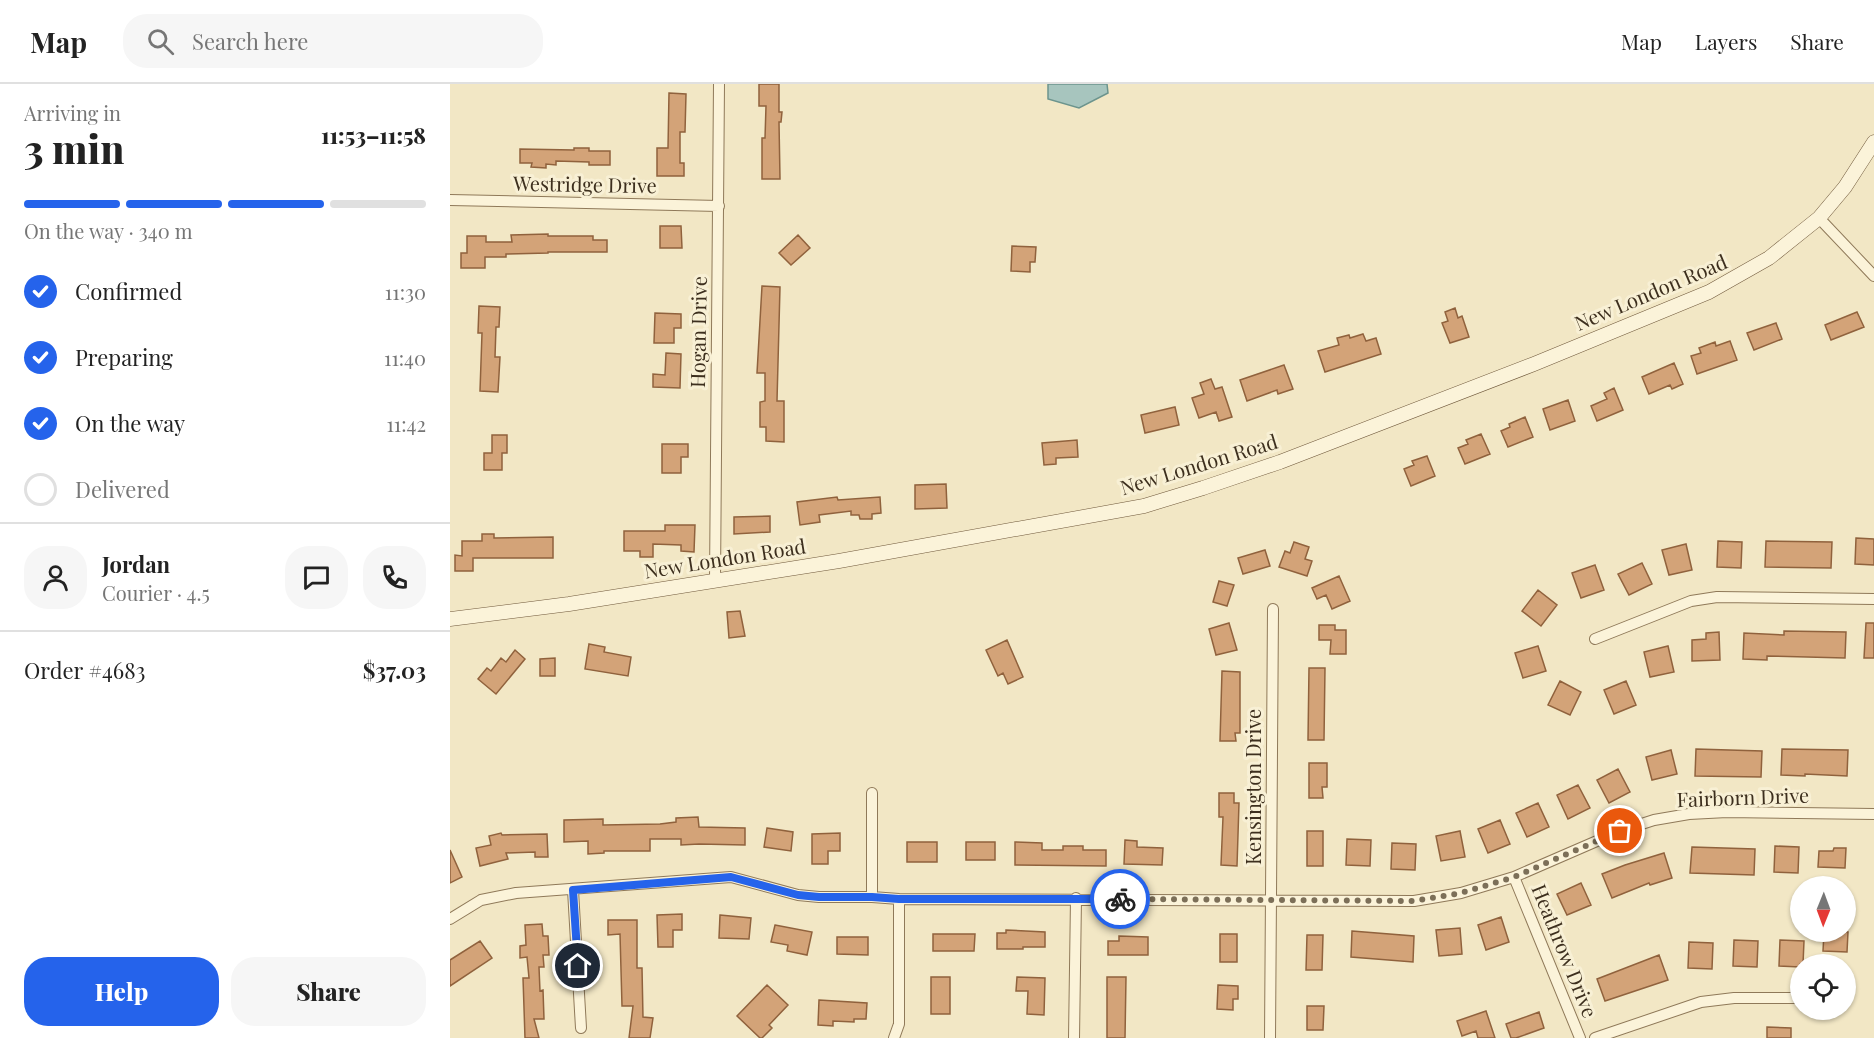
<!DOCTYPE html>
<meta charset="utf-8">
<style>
:root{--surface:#fff;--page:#f6f6f6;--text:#222;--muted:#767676;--line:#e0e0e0;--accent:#2563eb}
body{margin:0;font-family:"Playfair Display",serif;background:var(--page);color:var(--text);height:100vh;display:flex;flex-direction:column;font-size:22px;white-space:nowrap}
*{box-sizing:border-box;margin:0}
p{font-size:20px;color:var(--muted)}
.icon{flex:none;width:33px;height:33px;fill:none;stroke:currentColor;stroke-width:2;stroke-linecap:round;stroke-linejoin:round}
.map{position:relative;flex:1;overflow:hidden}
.side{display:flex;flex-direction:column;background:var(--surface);width:450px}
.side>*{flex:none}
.needle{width:39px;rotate:181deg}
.buttons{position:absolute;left:1340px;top:792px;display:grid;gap:12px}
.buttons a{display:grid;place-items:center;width:66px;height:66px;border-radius:50%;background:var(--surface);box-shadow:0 2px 4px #0004;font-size:30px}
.pin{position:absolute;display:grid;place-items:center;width:51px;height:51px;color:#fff;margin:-26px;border:3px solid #fff;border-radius:50%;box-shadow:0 2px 6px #0007}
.courier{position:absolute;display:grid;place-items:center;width:60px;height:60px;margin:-30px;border:4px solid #2563eb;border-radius:50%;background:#fff;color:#222;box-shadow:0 2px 8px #0007}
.summary em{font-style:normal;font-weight:800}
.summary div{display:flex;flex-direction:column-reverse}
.summary{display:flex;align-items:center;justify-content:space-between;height:102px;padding:0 24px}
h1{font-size:39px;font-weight:800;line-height:45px}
.bar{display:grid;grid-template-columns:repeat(4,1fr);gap:9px 6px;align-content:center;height:72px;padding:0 24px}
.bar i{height:8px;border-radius:4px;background:var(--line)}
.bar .active{background:var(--accent)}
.bar p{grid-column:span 4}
.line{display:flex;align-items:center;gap:15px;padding:0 24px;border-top:2px solid var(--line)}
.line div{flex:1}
.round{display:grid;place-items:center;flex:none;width:63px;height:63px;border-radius:24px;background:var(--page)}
ol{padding:0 24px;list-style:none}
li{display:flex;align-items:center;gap:18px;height:66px}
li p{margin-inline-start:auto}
li .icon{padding:6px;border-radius:50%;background:var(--accent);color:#fff;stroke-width:4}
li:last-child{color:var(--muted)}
li i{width:33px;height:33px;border:3px solid var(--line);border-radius:50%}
.action{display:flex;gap:12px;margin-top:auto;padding:12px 24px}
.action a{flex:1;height:69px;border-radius:24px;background:var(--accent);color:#fff;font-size:24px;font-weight:800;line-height:69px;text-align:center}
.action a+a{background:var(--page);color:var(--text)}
header{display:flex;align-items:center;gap:36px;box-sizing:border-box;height:84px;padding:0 30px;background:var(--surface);border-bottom:2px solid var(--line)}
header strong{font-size:28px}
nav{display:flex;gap:33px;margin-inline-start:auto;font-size:21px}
.search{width:420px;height:54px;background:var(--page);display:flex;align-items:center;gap:15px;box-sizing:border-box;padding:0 21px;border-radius:24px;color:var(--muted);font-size:22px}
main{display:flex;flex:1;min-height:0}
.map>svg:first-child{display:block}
.water{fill:#a7c5be;stroke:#6c948d;stroke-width:1.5}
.building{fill:#d3a378;stroke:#90623d;stroke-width:1.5}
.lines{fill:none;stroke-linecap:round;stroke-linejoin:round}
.street-casing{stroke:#8f7959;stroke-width:12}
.secondary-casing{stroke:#70593c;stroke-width:15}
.street{stroke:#fbf3d9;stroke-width:10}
.secondary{stroke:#fbf3d9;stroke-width:14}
.done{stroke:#7c6f58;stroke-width:6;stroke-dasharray:0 10.8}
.route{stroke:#2563eb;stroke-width:8}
.labels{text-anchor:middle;stroke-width:6;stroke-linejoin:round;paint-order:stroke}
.street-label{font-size:20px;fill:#3d2f1e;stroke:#f8f0d5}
</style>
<header>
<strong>Map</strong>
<div class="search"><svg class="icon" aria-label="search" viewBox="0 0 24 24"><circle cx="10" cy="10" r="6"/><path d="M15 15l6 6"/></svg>Search here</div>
<nav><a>Map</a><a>Layers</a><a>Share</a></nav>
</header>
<main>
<section class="side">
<div class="summary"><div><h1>3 min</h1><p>Arriving in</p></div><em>11:53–11:58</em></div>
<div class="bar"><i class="active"></i><i class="active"></i><i class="active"></i><i></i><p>On the way · 340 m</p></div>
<ol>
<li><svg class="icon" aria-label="check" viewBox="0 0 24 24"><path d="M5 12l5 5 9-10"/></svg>Confirmed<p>11:30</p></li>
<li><svg class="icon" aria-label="check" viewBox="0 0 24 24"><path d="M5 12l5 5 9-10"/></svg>Preparing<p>11:40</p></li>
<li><svg class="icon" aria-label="check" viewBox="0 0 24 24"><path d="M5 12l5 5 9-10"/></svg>On the way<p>11:42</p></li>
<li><i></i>Delivered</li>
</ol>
<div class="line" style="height:108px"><a class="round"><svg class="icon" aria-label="person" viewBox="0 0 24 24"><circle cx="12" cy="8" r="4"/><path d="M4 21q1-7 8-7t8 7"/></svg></a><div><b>Jordan</b><p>Courier · 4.5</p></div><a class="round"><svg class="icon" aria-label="chat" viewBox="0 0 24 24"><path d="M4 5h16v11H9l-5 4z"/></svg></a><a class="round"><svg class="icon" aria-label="phone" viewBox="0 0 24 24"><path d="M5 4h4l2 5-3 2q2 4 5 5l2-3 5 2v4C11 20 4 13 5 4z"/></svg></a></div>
<div class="line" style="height:78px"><div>Order #4683</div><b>$37.03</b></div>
<div class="action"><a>Help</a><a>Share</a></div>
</section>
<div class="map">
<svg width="1424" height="954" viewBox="0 0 1424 954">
<rect width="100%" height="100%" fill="#f2e7c5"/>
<path class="water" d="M598,0H657L658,9L629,24L598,15Z"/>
<path class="building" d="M309,0H329V28H332L331,38H329L330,95H312V54H315L316,22H309Z
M219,9L236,10L235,48H230V79H234V92H207V64H218Z
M124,64H139V67H160V81H139V78L106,77V81L96,80V84L81,83L82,79H70V65L124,66Z
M210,142H231L232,164H210Z
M98,150V152H143V156H157V168H98V169L56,170V173H35V184H11V169H17V152H36V158H62L61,151Z
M348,151L360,164L341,181L329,169Z
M562,162L586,163L585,178H580V188L561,187Z
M312,202L330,203L327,317H334V358L316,357V343H310V318L315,317V289H307Z
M29,222L50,223L49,243H46L45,273H50L48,308L30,307L32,249H28Z
M1005,224L1008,234L1012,232L1019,253L1000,259L992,239L998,237L995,228Z
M1407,228L1414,243L1381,256L1375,241Z
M205,229L231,230V244H224V259H204Z
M1326,239L1332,255L1304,266L1297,249Z
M913,250L916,257L926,254L931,270L875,288L868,267L889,261L887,254L899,251L900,254Z
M1280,257L1287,276L1247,290L1241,272L1251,269L1249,264L1265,258L1266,262Z
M216,269L231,270L230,304L203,303V290L215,291Z
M1224,279L1233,300L1222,305L1220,301L1199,310L1192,293Z
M834,281L843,305L828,310L827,306L797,317L790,296Z
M761,295L765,305L772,303L782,333L769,337L766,328L749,334L742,314L754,310L750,299Z
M1164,304L1173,326L1147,337L1141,322L1157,315L1154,309Z
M1118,316L1125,337L1100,346L1093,325Z
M725,323L729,341L695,349L691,331Z
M1075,333L1083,353L1058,363L1051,347L1060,343L1059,340Z
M1031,350L1040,370L1015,380L1008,364L1018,360L1016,356Z
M42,351H57V369H52V386H34V369H42Z
M627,356L628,373L606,374V380L594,381L592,359Z
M212,360H238V373H231V389H212Z
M977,372L985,392L961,402L954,385L964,381L962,377Z
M496,400L497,424L465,425V401Z
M387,413L388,416L430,413L431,429L422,430V435H410L409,431H401V427L369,431L370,438L350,441L347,418Z
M320,432V448L284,450V433Z
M215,441H245L244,468L231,467V461L203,460V473H190V467H174V447H215Z
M32,450H44V454L103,453V474H23V487H5V471L12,472V457H32Z
M1406,454L1424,455V481L1405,480Z
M1268,457L1292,458L1291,484L1267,483Z
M1316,457L1382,458L1381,484L1315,483Z
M844,458L859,463L855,475L862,477L857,492L829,483L835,467L840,469Z
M1236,460L1242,486L1219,491L1212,466Z
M815,466L820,482L793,490L788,474Z
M1192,479L1202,500L1179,511L1168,490Z
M1145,481L1154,506L1131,514L1122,489Z
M889,492L900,517L882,525L876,511L867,515L862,504Z
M769,497L784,501L777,522L763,518Z
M1088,506L1107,521L1091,542L1072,527Z
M290,527L295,552L279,554L277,528Z
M779,539L787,566L766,571L759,545Z
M1416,539H1424V574H1414Z
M869,541H885V546H896V570H880L881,556H869Z
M1334,547L1396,548L1395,574L1317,572V576L1293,575L1294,549L1334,551Z
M1269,548L1270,576L1242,577V556L1256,555V549Z
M557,556L573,593L558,600L553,589L548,592L536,566Z
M139,560L155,563L154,568L181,573L178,592L135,585Z
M1088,562L1096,587L1073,594L1065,569Z
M1218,562L1224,588L1200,593L1194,568Z
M65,566L75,575L46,610L28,595L37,584L41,587L51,574L56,578Z
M105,574V592H90V575Z
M859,584H875L874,656H858Z
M772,587L790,588V649H785L786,657H770Z
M1110,597L1131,608L1120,631L1098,621Z
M1176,597L1186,621L1164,630L1154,606Z
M1246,665L1312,667L1311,693L1245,692Z
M1332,665L1398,666L1397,692L1355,690V692L1331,691Z
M1221,666L1227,690L1202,696L1196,673Z
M859,679H877V703H872L873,714H859Z
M1168,685L1180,708L1159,719L1147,696Z
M1128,701L1140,724L1118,735L1107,711Z
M769,709H784V719H789L787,782L771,781L773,733H769Z
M1088,719L1099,743L1077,753L1066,729Z
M248,733L249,743L295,744V761L249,760L231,761V755H200V767H154V769L138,770V757L114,758V736L153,735V741L210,740L226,738V734Z
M1050,736L1060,760L1038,769L1028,745Z
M317,744L343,748L341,767L314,763Z
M857,747H873V782H857Z
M1010,747L1015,773L991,777L986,752Z
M51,749L52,751L97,750L98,773H85V768L56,769L58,775L30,782L26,764L41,761L39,752Z
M390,749V767H378V780H362V750Z
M897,755L921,756L920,782L896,781Z
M675,756L687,757V763L713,764L712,781L674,780Z
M457,758H487V778H457Z
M516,758H545V776H516Z
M565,758L592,759V766H613V762H633V766H656V782L565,781Z
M942,759L966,760L965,786L941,785Z
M1325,762L1349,763L1348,789L1324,788Z
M1242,763L1305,765L1304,791L1240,789Z
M1384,764H1396L1395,784L1368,783L1369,767H1383Z
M0,766L12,793L0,799Z
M1214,769L1222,794L1200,801L1199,799L1162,814L1152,790L1175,781Z
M1131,799L1141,821L1117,831L1107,810Z
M232,830V846H223V863H208L207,831Z
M270,831L301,834L299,855L269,854Z
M1051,833L1059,858L1036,866L1028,841Z
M158,836H187V884H192L193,933L203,934L200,954H179L183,922H172L170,850L158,851Z
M92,840L93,852H98L99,871H93L94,883H89L90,907L93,906L94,935H84L89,954H75L73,894H79L77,873L70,874V862L76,861L75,841Z
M325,841L362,848L357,871L337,867L338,861L321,858Z
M1010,844L1012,870L989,872L986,846Z
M556,846L595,848V863H573V865H547V849H556Z
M902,847L964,852L963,878L901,873Z
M1374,848H1398L1397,868L1373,867Z
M483,850H525L524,867H483Z
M770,850H787V878H770Z
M857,851H873L872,886H856Z
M669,852L698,853V871H658V857H669Z
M387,853H418V871L387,870Z
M1284,856L1308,857L1307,883L1283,882Z
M1330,856L1354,857L1353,880H1350V883L1329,882Z
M30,857L42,874L0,902V876Z
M1239,858L1263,859L1262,885L1238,884Z
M1209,871L1218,896L1155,917L1147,895Z
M481,893H500V930H481Z
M567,893L595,894L594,931L577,930L578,907H566Z
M657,893H676L675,954H657Z
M317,901L338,921L319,941L322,944L312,954H310L287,932Z
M768,901L788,902V915H783V926L767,925Z
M369,916L417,919L416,935H404V938L383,937V942L368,941Z
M857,922H874L873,946H857Z
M1036,927L1045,954H1028L1026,947L1012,952L1007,937Z
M1089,928L1094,944L1066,954H1061L1056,940Z
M1317,943L1341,944V954H1317Z"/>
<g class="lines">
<defs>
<path id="street" d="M0,116L269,122
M1369,134L1424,192
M265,496L269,0
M1145,555L1241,517L1267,513L1424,515
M1064,793L1130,954
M123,806L131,944
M422,813V709
M0,835L31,816L66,809L281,793L348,811L369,813H422L449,815L964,817L1011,809L1064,793L1170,747L1204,736L1239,730L1277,728L1424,730
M1395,914H1397
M444,954L449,940V815
M624,954L626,814
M820,954L823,525
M1145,954L1251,918L1284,914H1350"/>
<path id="secondary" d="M0,535L119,520L389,477L694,422L753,404L830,378L1084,280L1259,208L1319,174L1369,134L1395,103L1424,58"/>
</defs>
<use href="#street" class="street-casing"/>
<use href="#secondary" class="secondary-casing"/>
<use href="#street" class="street"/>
<use href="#secondary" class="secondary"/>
</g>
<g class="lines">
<path class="done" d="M670,815L964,817L1011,809L1064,793L1170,747"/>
<path class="route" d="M128,882L123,806L281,793L348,811L369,813H422L449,815H670"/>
</g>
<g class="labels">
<g class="street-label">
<text transform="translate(135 101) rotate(1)" y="7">Westridge Drive</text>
<text transform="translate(1201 209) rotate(-23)" y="7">New London Road</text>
<text transform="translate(249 248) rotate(-89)" y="7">Hogan Drive</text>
<text transform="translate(749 381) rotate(-17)" y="7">New London Road</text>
<text transform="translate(275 475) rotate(-9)" y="7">New London Road</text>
<text transform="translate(804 703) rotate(-90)" y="7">Kensington Drive</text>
<text transform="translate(1293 714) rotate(-2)" y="7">Fairborn Drive</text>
<text transform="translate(1114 867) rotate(68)" y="7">Heathrow Drive</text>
</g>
</g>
</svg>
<div class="buttons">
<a><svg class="needle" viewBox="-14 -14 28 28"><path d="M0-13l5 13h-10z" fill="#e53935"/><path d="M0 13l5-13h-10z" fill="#767676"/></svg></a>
<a><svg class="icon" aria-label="locate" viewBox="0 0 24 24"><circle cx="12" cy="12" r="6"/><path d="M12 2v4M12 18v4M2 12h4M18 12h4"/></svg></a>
</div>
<div class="pin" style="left:1170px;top:747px;background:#ea580c"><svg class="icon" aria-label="bag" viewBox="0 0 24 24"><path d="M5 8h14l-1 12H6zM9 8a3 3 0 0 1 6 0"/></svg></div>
<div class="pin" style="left:128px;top:882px;background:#1f2937"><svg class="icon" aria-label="home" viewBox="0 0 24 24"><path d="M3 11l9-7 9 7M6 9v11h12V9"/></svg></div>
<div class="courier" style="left:670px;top:815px"><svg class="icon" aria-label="bike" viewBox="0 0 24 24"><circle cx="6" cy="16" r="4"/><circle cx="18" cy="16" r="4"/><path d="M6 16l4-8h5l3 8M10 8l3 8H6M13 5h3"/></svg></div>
</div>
</main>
